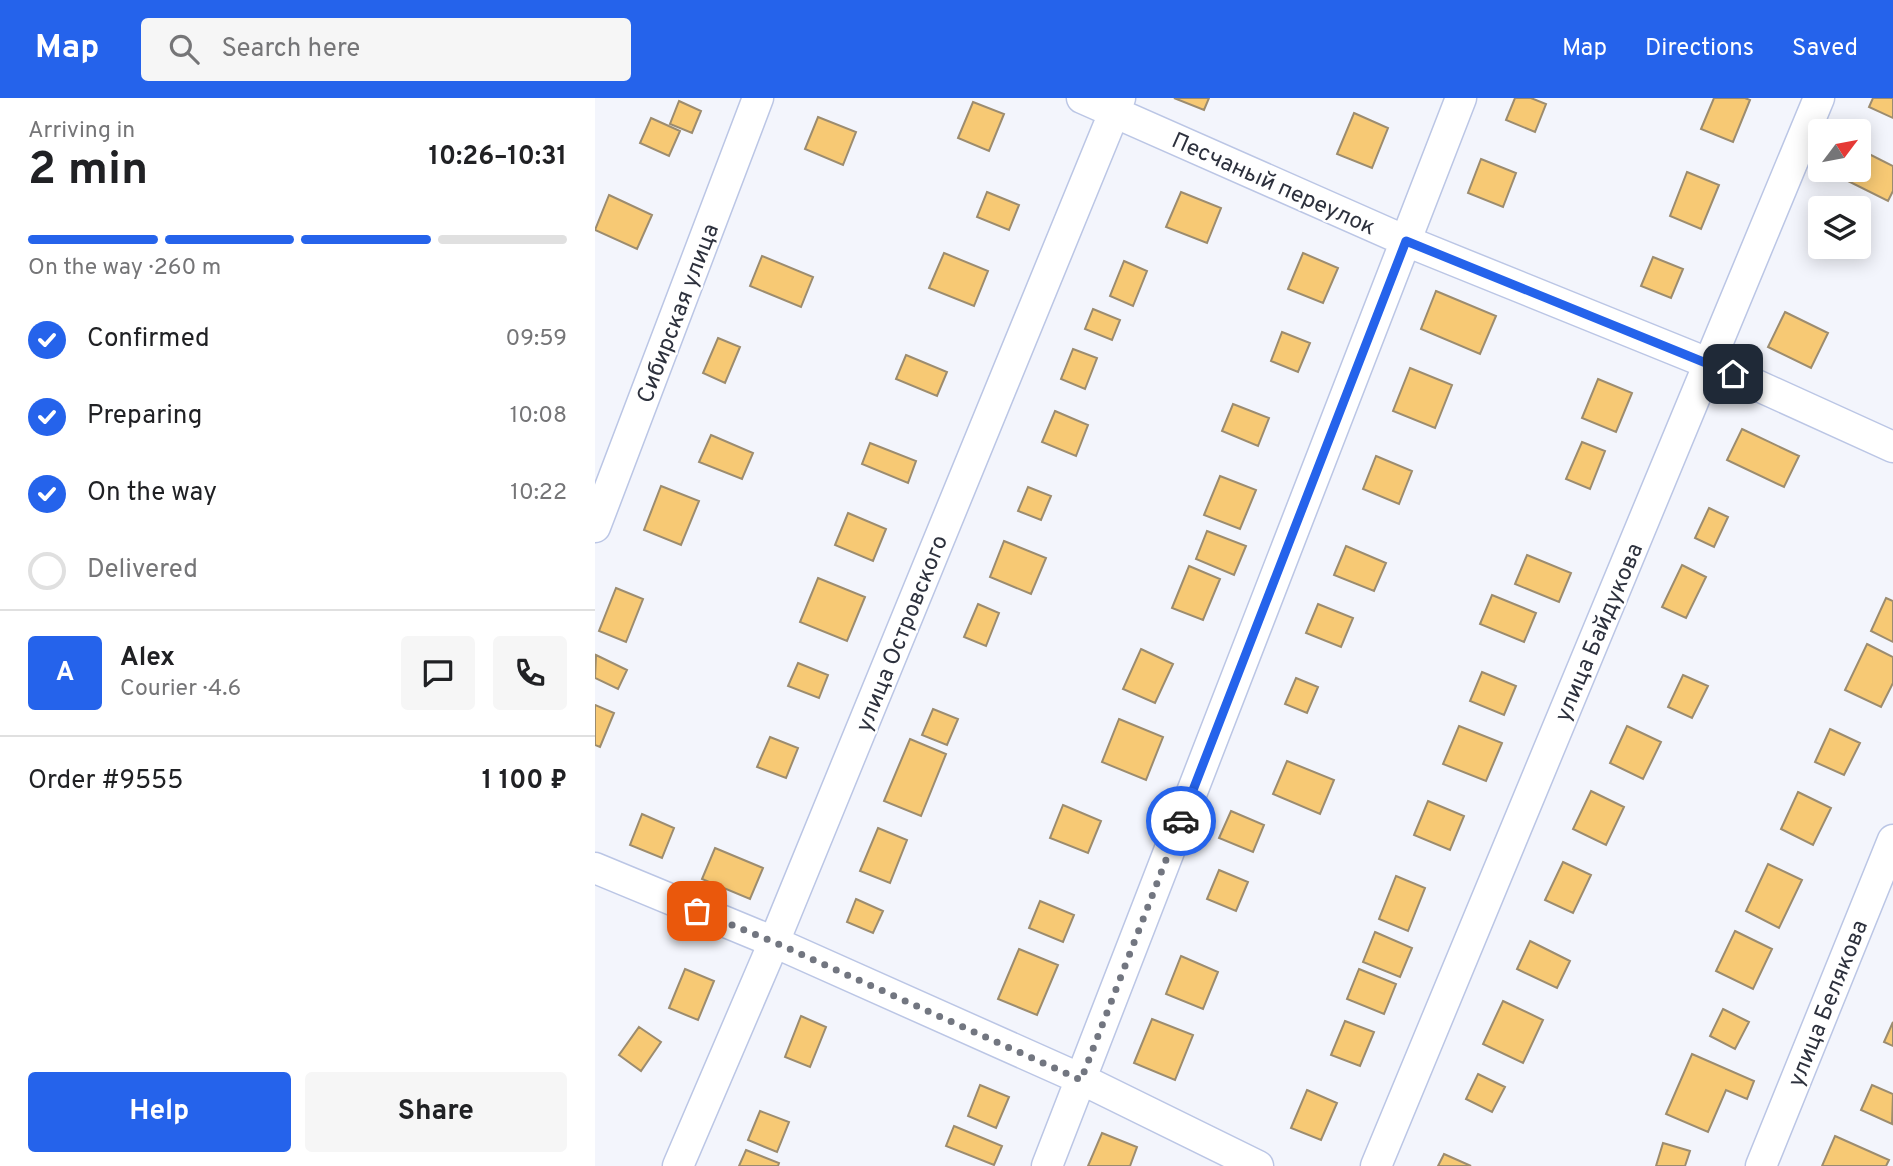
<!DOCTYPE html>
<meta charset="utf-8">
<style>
:root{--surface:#fff;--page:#f6f6f6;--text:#202124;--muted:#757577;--line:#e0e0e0;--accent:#2563eb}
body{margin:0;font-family:Overpass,sans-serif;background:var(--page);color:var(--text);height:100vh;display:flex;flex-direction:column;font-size:26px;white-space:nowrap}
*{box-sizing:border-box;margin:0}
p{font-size:23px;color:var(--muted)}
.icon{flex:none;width:38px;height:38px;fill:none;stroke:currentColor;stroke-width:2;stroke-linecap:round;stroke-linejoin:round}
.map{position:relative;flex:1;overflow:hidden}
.side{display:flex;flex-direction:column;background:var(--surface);width:595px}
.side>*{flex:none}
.needle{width:46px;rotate:58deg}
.fabs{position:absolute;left:1213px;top:21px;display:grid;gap:14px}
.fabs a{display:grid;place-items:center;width:63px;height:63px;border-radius:7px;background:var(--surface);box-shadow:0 4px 18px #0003;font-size:35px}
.pin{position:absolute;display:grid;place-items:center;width:60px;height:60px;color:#fff;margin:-30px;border-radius:14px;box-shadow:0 4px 10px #0006}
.courier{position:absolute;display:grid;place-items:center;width:70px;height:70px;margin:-35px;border:5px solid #2563eb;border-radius:50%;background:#fff;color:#222;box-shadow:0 2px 9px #0007}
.head em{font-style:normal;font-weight:700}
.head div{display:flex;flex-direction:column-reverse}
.head{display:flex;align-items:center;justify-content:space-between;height:119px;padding:0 28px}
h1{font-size:46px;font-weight:700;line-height:52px}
.bar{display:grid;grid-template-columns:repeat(4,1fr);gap:10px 7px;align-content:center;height:84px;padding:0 28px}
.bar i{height:9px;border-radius:5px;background:var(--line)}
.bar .active{background:var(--accent)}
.bar p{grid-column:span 4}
.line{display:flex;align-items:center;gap:18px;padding:0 28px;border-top:2px solid var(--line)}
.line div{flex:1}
.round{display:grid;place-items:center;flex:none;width:74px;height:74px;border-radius:7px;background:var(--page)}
ol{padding:0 28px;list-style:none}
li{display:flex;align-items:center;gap:21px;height:77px}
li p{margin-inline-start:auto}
li .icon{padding:7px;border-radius:50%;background:var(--accent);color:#fff;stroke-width:4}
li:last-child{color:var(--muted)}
li i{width:38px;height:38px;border:4px solid var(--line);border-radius:50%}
.action{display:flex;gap:14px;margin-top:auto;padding:14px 28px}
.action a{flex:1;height:80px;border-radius:7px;background:var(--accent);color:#fff;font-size:28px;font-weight:700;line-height:80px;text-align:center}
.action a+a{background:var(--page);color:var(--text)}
header{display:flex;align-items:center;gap:42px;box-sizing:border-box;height:98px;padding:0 35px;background:var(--accent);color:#fff}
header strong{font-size:33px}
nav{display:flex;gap:38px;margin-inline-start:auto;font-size:24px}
.search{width:490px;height:63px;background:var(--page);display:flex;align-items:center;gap:18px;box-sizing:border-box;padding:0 24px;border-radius:7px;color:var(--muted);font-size:26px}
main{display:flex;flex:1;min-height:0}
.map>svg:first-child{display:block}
.building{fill:#f7c974;stroke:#9c8c6f;stroke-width:2}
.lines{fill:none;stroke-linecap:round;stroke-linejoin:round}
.minor-casing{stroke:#bbc6e5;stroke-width:33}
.minor{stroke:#fff;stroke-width:30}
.done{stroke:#727680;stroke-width:7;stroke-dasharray:0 12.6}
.route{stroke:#2563eb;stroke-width:9}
.labels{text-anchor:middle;stroke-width:5;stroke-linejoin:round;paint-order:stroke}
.street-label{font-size:23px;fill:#2d313d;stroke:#fff}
</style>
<header>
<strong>Map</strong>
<div class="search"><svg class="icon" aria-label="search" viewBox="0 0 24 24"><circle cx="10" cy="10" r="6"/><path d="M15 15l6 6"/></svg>Search here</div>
<nav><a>Map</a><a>Directions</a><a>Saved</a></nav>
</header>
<main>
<section class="side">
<div class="head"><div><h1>2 min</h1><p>Arriving in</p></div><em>10:26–10:31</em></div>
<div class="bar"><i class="active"></i><i class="active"></i><i class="active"></i><i></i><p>On the way · 260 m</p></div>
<ol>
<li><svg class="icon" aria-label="check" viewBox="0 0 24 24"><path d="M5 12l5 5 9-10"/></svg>Confirmed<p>09:59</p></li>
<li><svg class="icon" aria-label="check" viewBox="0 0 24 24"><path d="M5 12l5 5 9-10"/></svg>Preparing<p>10:08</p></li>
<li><svg class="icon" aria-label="check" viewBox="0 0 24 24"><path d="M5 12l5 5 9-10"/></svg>On the way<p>10:22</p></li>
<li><i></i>Delivered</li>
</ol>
<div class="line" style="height:126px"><b class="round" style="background:var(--accent);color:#fff">A</b><div><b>Alex</b><p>Courier · 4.6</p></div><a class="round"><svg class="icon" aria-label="chat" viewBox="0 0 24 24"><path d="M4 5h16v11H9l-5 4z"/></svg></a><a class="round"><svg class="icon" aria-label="phone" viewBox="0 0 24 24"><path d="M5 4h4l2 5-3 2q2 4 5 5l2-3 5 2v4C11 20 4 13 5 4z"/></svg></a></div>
<div class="line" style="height:91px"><div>Order #9555</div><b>1 100 ₽</b></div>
<div class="action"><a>Help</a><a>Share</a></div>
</section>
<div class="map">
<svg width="1298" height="1068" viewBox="0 0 1298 1068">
<rect width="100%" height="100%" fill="#f3f5fc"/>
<path class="building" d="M579,0H614L609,12Z
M920,0H936L951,6L940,34L911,22Z
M1119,0H1150L1155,2L1138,44L1106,31Z
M1278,0H1298V20L1274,9Z
M84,3L106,13L97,35L75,26Z
M378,4L409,16L394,53L363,40Z
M759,15L793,30L777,70L742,56Z
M223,19L261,34L248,67L210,51Z
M56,20L85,33L74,58L45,45Z
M1268,53L1298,68V93L1293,103L1253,83L1259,72H1264V62Z
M886,61L921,75L908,109L873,95Z
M1092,74L1124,87L1106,131L1075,118Z
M392,94L424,107L414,132L382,119Z
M586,94L626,110L612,145L571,129Z
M14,97L57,117L42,151L0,132Z
M1237,149H1255L1251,156Z
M349,155L393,173L379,208L334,190Z
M708,155L743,170L728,205L693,191Z
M167,158L218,179L206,209L155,188Z
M1058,159L1088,171L1076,200L1046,188Z
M529,163L552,173L538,208L515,198Z
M841,193L901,218L885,256L826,231Z
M498,211L525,222L517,242L490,231Z
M1190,214L1233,235L1216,270L1173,249Z
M687,234L715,245L703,274L676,263Z
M123,240L145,249L130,285L108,275Z
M478,251L502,260L490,291L466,281Z
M311,257L352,274L342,298L301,281Z
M815,270L857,287L840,330L798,313Z
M1003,281L1037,295L1021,334L987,320Z
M638,306L674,320L663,348L627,333Z
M460,313L493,327L481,358L447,344Z
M1147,331L1204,358L1189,389L1132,362Z
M116,337L158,355L147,381L104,364Z
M987,344L1010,353L995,391L971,381Z
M275,345L321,363L313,385L267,366Z
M781,358L817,373L804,406L768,391Z
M625,378L661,392L645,431L609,417Z
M66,388L104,403L86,447L49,432Z
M433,389L456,398L446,422L423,413Z
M1114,410L1133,419L1119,449L1100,440Z
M253,415L291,431L278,463L240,447Z
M612,433L651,448L639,477L601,461Z
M409,443L451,460L436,496L395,479Z
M751,448L791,465L779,493L739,477Z
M932,457L976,475L964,504L920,486Z
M1087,467L1111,479L1091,520L1067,509Z
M594,468L625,481L608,522L577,510Z
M223,480L270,499L252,543L205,524Z
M21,490L48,501L31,544L4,533Z
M897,497L941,515L929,544L885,526Z
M1291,500L1298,503V544L1276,533Z
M383,506L404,515L391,548L369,539Z
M723,506L758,520L746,549L711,535Z
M1272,546L1298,559V585L1286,609L1250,592Z
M546,551L578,566L560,605L528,591Z
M1,557L32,572L23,591L0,580Z
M203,565L233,577L224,600L193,588Z
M887,574L921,588L909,617L875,603Z
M1088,577L1113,588L1097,620L1073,609Z
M701,580L723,589L712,615L690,606Z
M0,607L19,615L5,649L0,647Z
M338,611L363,621L352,647L327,637Z
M524,621L568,639L551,682L507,664Z
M864,628L907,645L891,683L848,666Z
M1032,628L1066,644L1048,681L1015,665Z
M1235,631L1265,645L1249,677L1220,664Z
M175,639L203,650L191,680L162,669Z
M315,641L351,656L326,718L289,703Z
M692,663L739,682L725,716L678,696Z
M996,693L1029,709L1011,747L978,731Z
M1203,694L1236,710L1218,747L1186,731Z
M833,703L869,718L855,752L819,737Z
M468,707L506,723L493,755L455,740Z
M636,713L669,727L658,754L624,740Z
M47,716L79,730L67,760L35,747Z
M283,730L312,742L295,785L265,773Z
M120,750L168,770L155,801L107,781Z
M968,764L996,777L978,815L950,802Z
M1173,766L1207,782L1184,830L1151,813Z
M624,772L653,784L641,813L612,801Z
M801,778L830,790L813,833L784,821Z
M261,801L288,813L278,835L252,824Z
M445,803L479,817L468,844L434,830Z
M1140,833L1177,851L1158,891L1121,873Z
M780,834L817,850L805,879L768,864Z
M935,843L975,863L962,890L922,871Z
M424,851L463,867L442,917L403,901Z
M586,858L623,874L608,911L571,896Z
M90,871L119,883L103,922L74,910Z
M764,871L801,886L789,916L752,901Z
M908,903L948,922L928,965L888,946Z
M1128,911L1154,924L1140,951L1115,938Z
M206,918L231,929L215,969L190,959Z
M557,921L598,937L580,982L539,965Z
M750,923L779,934L765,968L736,957Z
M1298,924V948L1289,944Z
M44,929L66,944L46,973L24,957Z
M1097,956L1159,983L1152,1001L1131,992L1113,1034L1071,1016Z
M883,976L910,989L897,1014L871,1001Z
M385,987L414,999L401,1030L373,1018Z
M1277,987L1298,996L1297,1026L1266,1012Z
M712,992L742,1005L726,1042L696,1030Z
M165,1013L194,1024L182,1054L153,1042Z
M359,1028L407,1048L399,1067L351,1048Z
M507,1035L542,1049L535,1068H493Z
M1240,1038L1294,1062L1291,1068H1227Z
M1068,1045L1095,1053L1090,1068H1061Z
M151,1052L184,1065L183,1068H144Z
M849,1056L876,1068H843Z"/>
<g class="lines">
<defs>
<path id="minor" d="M487,0L811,143L1115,266L1298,349
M0,429L163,0
M0,770L179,844L486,981L663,1068
M83,1068L179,844L525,0
M452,1068L866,0
M781,1068L1224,0
M1166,1068L1298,742"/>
</defs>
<use href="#minor" class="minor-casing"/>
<use href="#minor" class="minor"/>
</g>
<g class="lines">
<path class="done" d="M102,813L179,844L486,982L586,723"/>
<path class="route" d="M586,723L811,143L1138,276"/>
</g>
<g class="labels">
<g class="street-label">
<text transform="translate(679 85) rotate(24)" y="8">Песчаный переулок</text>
<text transform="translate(82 215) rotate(-69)" y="8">Сибирская улица</text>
<text transform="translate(1003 534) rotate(-67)" y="8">улица Байдукова</text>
<text transform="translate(306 535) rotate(-68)" y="8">улица Островского</text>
<text transform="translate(1232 905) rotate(-68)" y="8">улица Белякова</text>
</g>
</g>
</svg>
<div class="fabs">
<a><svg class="needle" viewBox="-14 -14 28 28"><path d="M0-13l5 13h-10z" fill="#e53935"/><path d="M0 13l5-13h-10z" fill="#757577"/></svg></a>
<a><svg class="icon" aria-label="layers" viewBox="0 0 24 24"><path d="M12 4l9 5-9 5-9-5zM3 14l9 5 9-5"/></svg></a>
</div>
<div class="pin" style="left:102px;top:813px;background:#ea580c"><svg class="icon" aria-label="bag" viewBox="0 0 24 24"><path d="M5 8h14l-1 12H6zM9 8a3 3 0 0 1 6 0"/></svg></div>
<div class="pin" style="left:1138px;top:276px;background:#1f2937"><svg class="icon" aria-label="home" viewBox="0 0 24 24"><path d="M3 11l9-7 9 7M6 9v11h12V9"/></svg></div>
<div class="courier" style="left:586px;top:723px"><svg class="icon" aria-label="car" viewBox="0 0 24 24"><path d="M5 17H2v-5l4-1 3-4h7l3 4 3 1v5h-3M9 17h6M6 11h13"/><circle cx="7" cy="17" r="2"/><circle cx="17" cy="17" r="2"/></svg></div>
</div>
</main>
